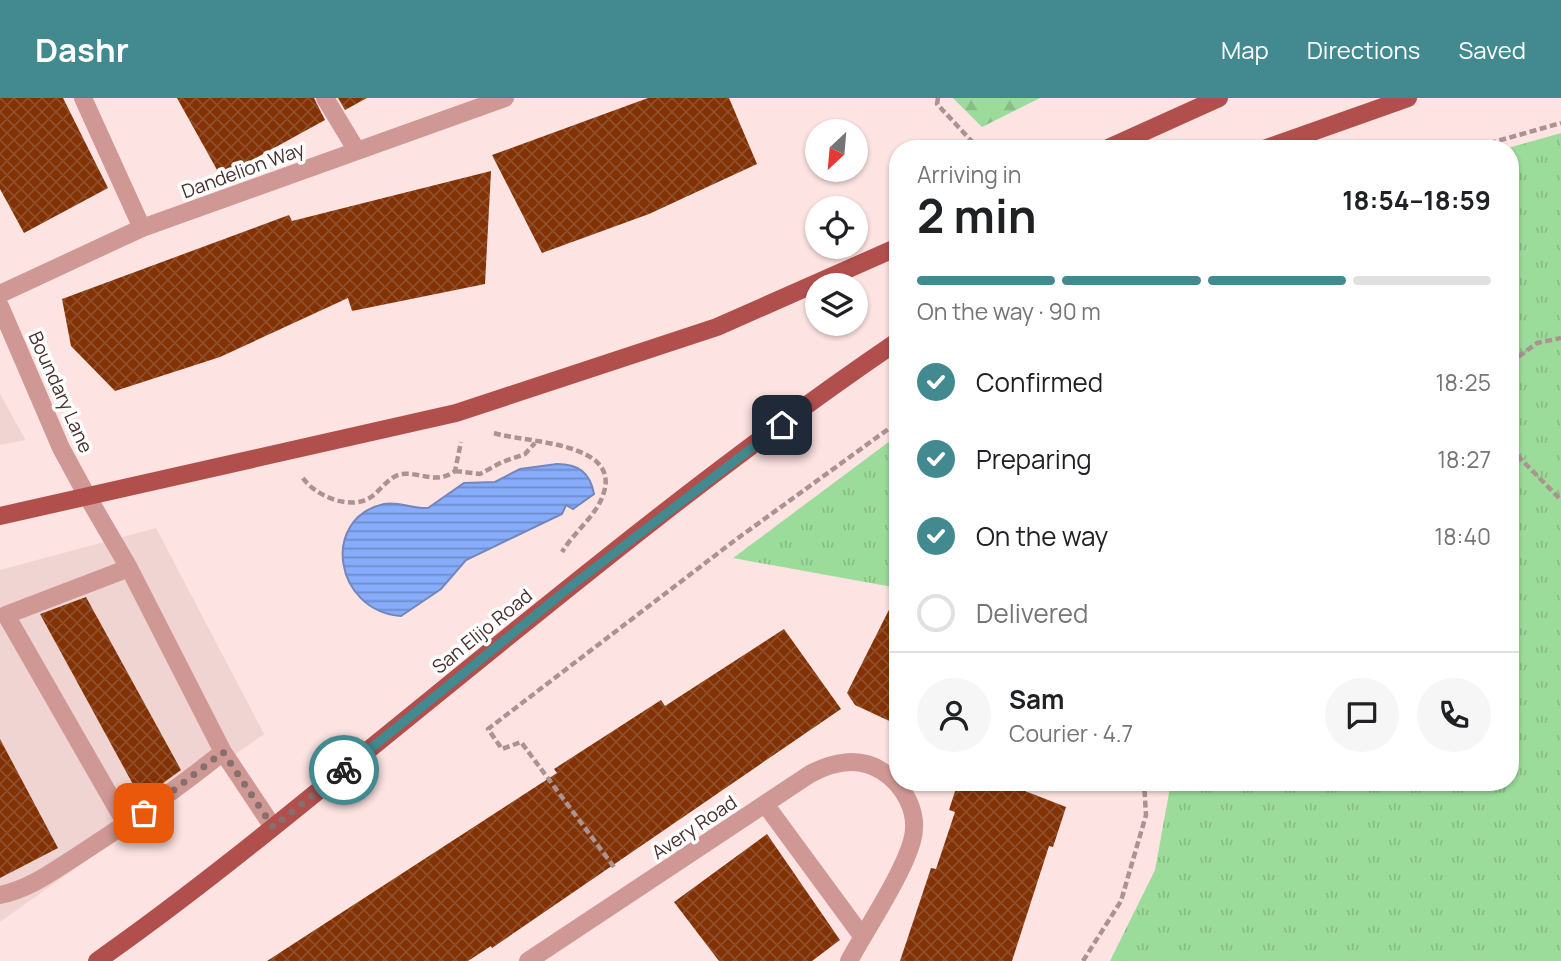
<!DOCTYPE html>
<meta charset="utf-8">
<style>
:root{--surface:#fff;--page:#f6f6f6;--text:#202124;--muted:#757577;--line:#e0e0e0;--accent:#428990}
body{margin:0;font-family:Manrope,sans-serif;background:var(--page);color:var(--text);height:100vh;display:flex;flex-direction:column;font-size:26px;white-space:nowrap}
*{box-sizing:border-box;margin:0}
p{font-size:23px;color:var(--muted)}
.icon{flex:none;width:38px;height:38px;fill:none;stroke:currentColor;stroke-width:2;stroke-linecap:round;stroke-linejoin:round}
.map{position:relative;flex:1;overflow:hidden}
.sheet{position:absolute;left:889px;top:42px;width:630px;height:651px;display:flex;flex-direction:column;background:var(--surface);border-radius:28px;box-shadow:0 2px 5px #0004}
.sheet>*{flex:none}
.needle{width:46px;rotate:206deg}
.tools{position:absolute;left:805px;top:21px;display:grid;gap:14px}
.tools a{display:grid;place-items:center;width:63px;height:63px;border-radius:50%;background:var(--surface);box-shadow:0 2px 5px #0004;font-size:35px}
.pin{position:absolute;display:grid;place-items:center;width:60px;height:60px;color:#fff;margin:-30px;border-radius:14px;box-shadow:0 4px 10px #0006}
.courier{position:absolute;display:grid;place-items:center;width:70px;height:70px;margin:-35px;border:5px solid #428990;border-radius:50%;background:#fff;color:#222;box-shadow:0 2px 9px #0007}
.overview em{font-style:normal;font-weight:700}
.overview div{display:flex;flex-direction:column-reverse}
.overview{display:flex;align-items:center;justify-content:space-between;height:119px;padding:0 28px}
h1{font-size:46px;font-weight:700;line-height:52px}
.bar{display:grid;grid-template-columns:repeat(4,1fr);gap:10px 7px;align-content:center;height:84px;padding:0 28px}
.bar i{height:9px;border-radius:5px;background:var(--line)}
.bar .selected{background:var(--accent)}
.bar p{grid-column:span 4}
.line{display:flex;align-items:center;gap:18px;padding:0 28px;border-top:2px solid var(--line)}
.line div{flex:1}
.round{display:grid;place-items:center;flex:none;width:74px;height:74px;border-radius:37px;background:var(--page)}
ol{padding:0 28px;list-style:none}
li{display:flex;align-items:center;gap:21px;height:77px}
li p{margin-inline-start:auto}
li .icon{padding:7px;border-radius:50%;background:var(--accent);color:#fff;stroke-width:4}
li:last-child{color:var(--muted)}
li i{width:38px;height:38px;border:4px solid var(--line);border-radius:50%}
header{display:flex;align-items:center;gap:42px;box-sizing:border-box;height:98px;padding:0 35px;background:var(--accent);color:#fff}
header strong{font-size:33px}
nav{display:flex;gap:38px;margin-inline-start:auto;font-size:24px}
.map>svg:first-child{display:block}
.built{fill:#f0d4d1}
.grass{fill:url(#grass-tufts)}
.forest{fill:url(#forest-firs)}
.water{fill:url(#water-rules);stroke:#7387bd;stroke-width:2}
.building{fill:url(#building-cross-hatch)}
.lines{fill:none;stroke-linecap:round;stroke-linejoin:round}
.path{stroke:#ac9391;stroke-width:4.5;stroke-dasharray:7 3.5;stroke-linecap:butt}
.lane{stroke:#d09894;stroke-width:18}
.street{stroke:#d09894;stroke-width:18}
.primary{stroke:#b14f4d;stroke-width:18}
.done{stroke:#876f6d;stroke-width:7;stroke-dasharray:0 12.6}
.route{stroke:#428990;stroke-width:9}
.labels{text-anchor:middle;stroke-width:7;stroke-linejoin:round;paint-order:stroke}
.street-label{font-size:19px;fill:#47302e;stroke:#fff}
</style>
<header>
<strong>Dashr</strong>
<nav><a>Map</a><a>Directions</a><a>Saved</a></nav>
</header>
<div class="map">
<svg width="1561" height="863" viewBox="0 0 1561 863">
<defs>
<pattern id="grass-tufts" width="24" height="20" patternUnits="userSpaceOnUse" patternTransform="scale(1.75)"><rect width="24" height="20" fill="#9cdc9a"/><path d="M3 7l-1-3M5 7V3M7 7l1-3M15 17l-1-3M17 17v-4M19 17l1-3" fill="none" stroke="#88bd85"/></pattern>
<pattern id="forest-firs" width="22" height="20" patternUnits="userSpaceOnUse" patternTransform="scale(1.75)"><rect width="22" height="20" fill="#9cdc9a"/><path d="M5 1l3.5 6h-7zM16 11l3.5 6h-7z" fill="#88bd85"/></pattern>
<pattern id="water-rules" width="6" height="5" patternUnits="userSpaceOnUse" patternTransform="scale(1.75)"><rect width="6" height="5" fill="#86acfa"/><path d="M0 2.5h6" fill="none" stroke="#6f8ccb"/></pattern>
<pattern id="building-cross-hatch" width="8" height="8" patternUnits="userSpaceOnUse" patternTransform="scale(1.75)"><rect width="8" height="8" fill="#823205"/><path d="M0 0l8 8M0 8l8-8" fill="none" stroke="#904f2a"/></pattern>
</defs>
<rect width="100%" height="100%" fill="#fde3e1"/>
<path class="built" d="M0,296L25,341V342L0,347Z
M156,430L264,636L0,824V472Z"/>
<path class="grass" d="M1561,35V863H1110L1155,772L1171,684H1510V51H1505Z
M898,337V490L733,460Z"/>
<path class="forest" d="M953,0H1040L982,29Z"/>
<path class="water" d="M557,366C578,366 590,374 594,396L573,411L566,407L562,416L466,462L441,491L401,518C334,513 320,420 384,406C398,403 413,411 428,410L464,385L495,384L520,371Z"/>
<path class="building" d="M0,0H63L108,90L24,135L0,91Z
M177,0H314L325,22L221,79Z
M338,0H367L345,12Z
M648,0H729L757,66L649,116L542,155L492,57Z
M491,73L485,186L352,213L348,200L220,259L115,293L71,248L62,201L289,117L292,123Z
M898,494V627L855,607L847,595Z
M86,499L181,672L141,701L40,516Z
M784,531L841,611L492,850L491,848L468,863H267L557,675L554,671L661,602L665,608Z
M0,641L58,750L0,780Z
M958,684H1002L1066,709L1053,749L1049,748L1012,863H900L931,770L936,771L955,714L949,712Z
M767,736L840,842L812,863H719L674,804Z"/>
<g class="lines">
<path class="path" d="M938,0L937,6L979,51
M1469,51L1561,25
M1510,265L1537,245L1561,240
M494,335C525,345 623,343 603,397C596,418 574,434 562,454
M1510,350L1561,402
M455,373L480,376L502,364L525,356L535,345
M303,380C315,398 351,413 371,399C381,392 389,378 402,376C422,374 436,387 455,373L461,344
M614,769L521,644L502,651L488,631L734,443L898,324
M1083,863L1121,803L1146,717L1144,684"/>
<path class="lane" d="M86,396L129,470
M223,654L273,729
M0,797C29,791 52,774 77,758C128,725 176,692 223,654L129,470L6,517L126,726"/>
<path class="street" d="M83,0L142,130
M325,0L357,53
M0,196L142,130L505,0
M0,208L61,350L86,396
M765,706L862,838
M528,863L810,676C832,664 859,658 882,673C904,687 920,715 912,743C903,776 867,830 849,863"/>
<path class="primary" d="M1106,51L1219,0
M1264,51L1408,0
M0,418L456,315L717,229L898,149
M97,863C194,795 285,720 377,645C547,507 717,366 898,243"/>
</g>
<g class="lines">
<path class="done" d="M144,715L223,654L273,729L344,672"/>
<path class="route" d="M344,672L575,485L782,327"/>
</g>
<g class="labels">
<g class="street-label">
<text transform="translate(243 72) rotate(-20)" y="7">Dandelion Way</text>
<text transform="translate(61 294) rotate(66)" y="7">Boundary Lane</text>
<text transform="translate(482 533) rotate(-39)" y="7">San Elijo Road</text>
<text transform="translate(694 729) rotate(-34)" y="7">Avery Road</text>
</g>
</g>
</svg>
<div class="tools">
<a><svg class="needle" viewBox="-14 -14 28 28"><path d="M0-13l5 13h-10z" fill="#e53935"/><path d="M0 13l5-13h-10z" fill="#757577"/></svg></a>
<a><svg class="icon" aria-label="locate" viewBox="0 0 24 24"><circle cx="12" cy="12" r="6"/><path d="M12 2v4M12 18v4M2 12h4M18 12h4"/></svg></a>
<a><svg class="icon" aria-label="layers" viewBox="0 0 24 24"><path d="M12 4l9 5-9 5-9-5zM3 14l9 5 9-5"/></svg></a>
</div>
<div class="pin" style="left:144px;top:715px;background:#ea580c"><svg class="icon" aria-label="bag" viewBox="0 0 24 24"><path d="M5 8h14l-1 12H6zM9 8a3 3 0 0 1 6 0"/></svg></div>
<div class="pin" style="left:782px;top:327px;background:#1f2937"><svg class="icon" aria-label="home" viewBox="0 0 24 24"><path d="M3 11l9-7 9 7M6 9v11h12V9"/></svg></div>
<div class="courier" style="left:344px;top:672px"><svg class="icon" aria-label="bike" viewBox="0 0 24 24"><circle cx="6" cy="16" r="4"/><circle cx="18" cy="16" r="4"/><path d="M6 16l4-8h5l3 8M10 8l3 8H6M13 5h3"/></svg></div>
<section class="sheet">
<div class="overview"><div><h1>2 min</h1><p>Arriving in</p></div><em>18:54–18:59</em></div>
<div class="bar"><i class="selected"></i><i class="selected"></i><i class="selected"></i><i></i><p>On the way · 90 m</p></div>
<ol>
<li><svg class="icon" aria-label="check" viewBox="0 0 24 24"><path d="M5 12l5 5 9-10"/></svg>Confirmed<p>18:25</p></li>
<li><svg class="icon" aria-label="check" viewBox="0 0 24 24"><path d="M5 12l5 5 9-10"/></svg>Preparing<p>18:27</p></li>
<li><svg class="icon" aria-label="check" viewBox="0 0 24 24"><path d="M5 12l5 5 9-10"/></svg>On the way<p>18:40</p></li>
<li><i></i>Delivered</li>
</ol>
<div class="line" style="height:126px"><a class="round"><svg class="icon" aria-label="person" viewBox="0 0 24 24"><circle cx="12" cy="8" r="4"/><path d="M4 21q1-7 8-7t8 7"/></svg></a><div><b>Sam</b><p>Courier · 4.7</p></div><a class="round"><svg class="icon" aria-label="chat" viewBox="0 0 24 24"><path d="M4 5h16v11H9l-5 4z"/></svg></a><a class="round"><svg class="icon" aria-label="phone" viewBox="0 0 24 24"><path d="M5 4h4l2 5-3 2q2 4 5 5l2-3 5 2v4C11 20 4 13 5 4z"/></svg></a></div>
</section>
</div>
